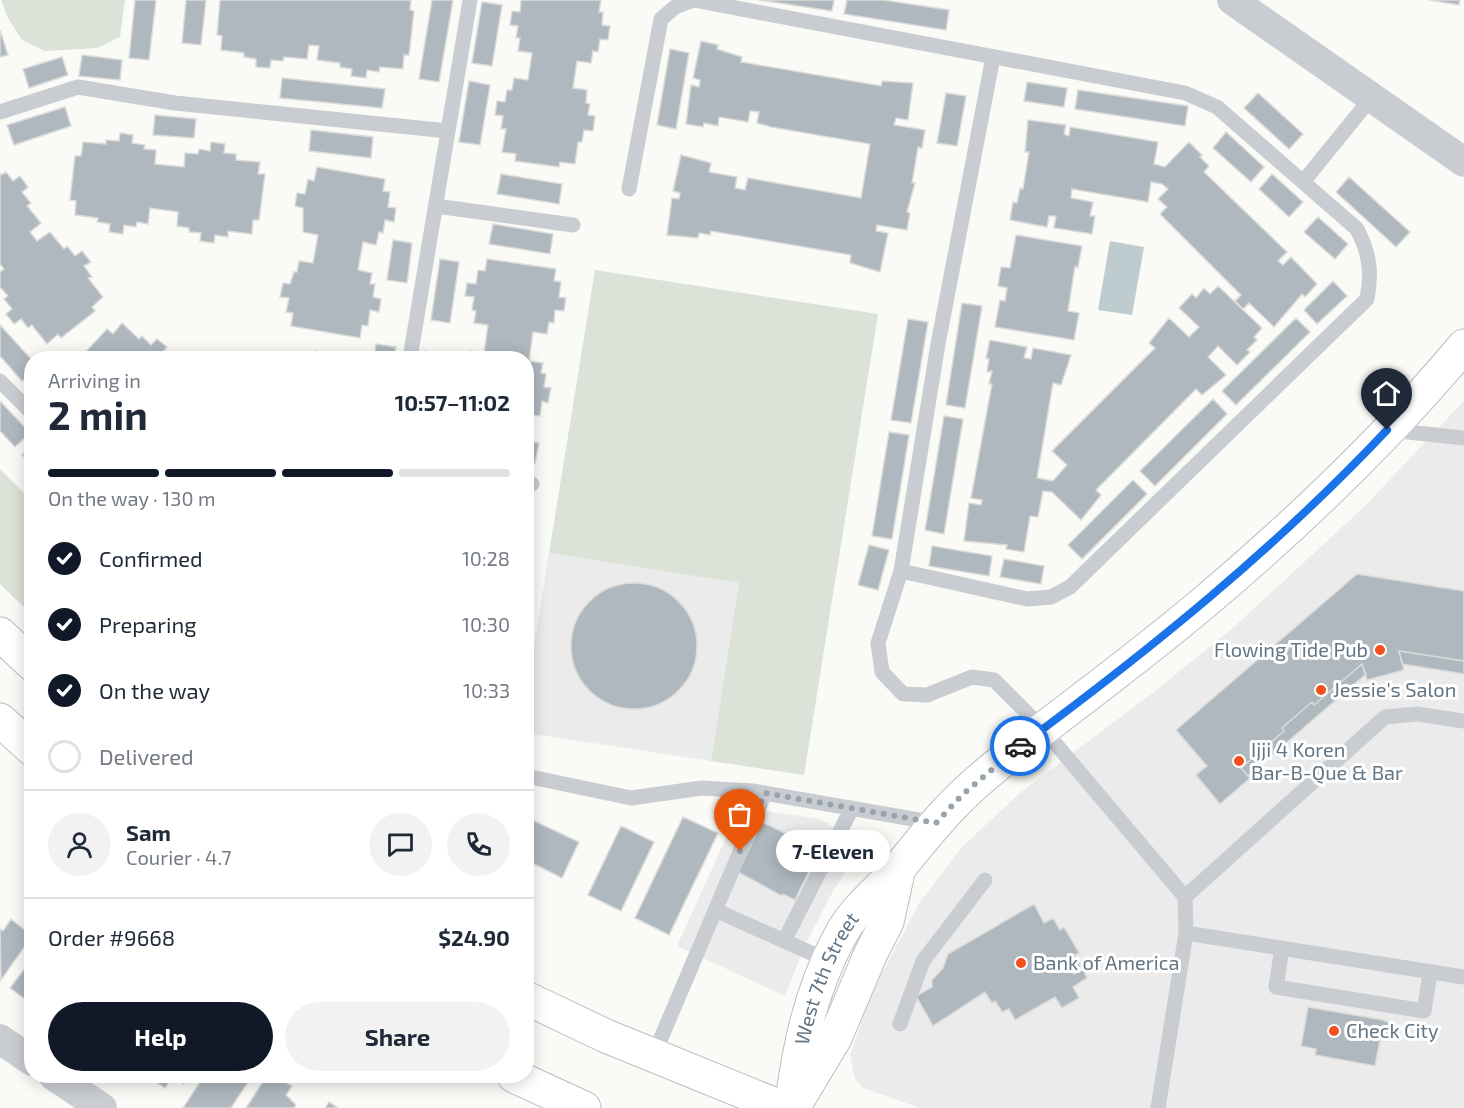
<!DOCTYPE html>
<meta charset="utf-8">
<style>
:root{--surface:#fff;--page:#f2f2f3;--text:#1f2937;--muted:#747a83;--line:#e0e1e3;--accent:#111827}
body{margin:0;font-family:"Exo 2",sans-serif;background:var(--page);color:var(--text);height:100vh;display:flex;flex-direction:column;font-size:22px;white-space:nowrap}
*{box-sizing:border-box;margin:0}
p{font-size:20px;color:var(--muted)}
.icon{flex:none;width:33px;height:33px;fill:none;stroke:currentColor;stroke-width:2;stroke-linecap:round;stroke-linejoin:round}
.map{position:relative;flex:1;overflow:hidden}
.details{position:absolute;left:24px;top:351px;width:510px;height:732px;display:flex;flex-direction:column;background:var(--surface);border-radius:24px;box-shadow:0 3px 15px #0003}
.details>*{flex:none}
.pin{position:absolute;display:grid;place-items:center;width:51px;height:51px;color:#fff;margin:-62px -26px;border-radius:50% 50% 50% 0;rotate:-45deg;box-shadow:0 0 6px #0007}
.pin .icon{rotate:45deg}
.courier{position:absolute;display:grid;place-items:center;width:60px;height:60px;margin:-30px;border:4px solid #1a73e8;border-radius:50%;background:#fff;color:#222;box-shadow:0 2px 8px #0007}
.bubble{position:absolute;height:42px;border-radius:21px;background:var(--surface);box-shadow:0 3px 15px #0003;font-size:20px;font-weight:700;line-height:42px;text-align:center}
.headline em{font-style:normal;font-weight:700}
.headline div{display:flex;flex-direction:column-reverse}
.headline{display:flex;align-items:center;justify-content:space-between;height:102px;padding:0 24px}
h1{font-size:39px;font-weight:700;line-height:45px}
.bar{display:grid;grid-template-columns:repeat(4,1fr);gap:9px 6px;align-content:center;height:72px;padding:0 24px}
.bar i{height:8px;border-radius:4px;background:var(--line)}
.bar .active{background:var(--accent)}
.bar p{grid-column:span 4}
.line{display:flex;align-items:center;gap:15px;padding:0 24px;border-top:2px solid var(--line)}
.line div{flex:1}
.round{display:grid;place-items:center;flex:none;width:63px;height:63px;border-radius:32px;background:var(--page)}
ol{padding:0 24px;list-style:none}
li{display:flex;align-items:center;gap:18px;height:66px}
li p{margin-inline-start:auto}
li .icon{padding:6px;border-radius:50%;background:var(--accent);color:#fff;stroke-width:4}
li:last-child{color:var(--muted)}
li i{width:33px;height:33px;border:3px solid var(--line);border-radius:50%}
.cta{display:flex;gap:12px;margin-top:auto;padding:12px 24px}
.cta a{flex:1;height:69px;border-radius:36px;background:var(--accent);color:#fff;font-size:24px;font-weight:700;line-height:69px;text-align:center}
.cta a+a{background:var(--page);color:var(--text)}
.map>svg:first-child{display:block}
.built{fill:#eaebea}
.green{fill:#dbe2d8}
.water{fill:#beccd0}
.building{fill:#afb8bf;stroke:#dbdbd9;stroke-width:1.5}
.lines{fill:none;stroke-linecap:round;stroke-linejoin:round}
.secondary-casing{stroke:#b9bfc4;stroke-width:35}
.primary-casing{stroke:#babec2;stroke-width:35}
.lane{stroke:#c9cdd1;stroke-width:15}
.street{stroke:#c9cdd1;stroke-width:30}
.secondary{stroke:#fff;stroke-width:33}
.primary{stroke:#fff;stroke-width:33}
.done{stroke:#97a4ad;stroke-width:6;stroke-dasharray:0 10.8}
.route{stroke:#1a73e8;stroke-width:8}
.poi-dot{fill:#f4501d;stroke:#fff;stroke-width:2}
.labels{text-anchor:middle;stroke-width:6;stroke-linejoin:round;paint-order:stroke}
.poi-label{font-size:20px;fill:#627585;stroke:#fff;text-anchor:start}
.street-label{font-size:20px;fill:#627585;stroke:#fff}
</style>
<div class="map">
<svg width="1464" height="1108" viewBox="0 0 1464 1108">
<rect width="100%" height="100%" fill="#fafaf7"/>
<path class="built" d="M1464,401V1108H920L863,1088L855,1079L850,1055L871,994L920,902L961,848L1020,793L1158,689L1235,626L1364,507Z
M549,553L739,583L711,761L527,733V690Z
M740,807L820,819L863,846L833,891L806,943L785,996L677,946Z"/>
<path class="green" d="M1,0H125L120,37L98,48L45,51L22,40L8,18Z
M595,270L878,314L804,775L711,761L739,583L549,553Z
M0,469L31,500V614L0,584Z"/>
<path class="water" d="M1110,241L1144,247L1132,315L1098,310Z"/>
<path class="building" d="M135,0H156L149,60L129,58Z
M186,0H206L201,45L182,43Z
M220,0H411L410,10L414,11L409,55H404L403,69L380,67L379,72L367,70L366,78L351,76L352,69L340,67V63L317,60L319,46L309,45L307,59L284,57L283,61L271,60L270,68L256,67V59L244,57V53L221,50L222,36L217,35Z
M432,0H453L439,82L419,79Z
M521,0H601L599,12H603L602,25L610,26L608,40L600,39L598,52L593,51L591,63L577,61L573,88L587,90L586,103L590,104L588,115L595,116L593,131L584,130L582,142H578L575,164L560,162L559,167L515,161L516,154L502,152L506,129H501L503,116L495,115L497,101L505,102L507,90H512L514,78L528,80L532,53L518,51L520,38H516L518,26L510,25L512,11L520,12Z
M759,0H834L832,11Z
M847,0H883L949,10L946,30L844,14Z
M1429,0H1460L1459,5Z
M482,2L502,5L492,66L472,63Z
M0,30L8,55L0,57Z
M701,41L718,45L717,49L742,57L741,62L881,86L882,81L913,83L908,120L896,118L894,125L925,130L922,148L918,147L912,183H915L907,212L910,213L907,230L877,225L876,231L888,233L880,272L850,263L851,255L711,231L710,235L699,233L698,238L667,235L672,198L679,199L680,193L673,191L681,155L711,163L709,172L737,177L735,188L745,190L748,178L861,198L870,144L771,127L757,123L759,112L750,111L748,122L719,117L718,126L704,123L703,127L686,124L691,85L699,87L700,80L693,78Z
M670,49L689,53L676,129L657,125Z
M82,55L122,60L120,80L79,76Z
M62,57L68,75L29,88L23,69Z
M282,78L385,89L382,108L280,98Z
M469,81L490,85L480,145L459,142Z
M1027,82L1067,88L1064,107L1024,101Z
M1078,90L1188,106L1185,126L1075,109Z
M946,93L966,96L957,146L937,143Z
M1258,93L1303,134L1289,149L1244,108Z
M65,107L71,126L14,145L7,125Z
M155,115L196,119L194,138L153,135Z
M1028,120L1066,125L1064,134L1069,136L1070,127L1158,142L1154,164L1165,167L1189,142L1202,155L1200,157L1209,166L1204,172L1287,252L1278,261L1283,265L1291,257L1317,284L1305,297L1302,294L1274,327L1249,303L1243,309L1235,301L1241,295L1160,214L1167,207L1158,199L1168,189L1162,184L1151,182L1148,202L1072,189L1071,198L1093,202L1090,216H1095L1092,234L1054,228L1056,216H1049L1047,227L1010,220L1013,202L1017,203L1020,188L1023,189L1029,152H1025Z
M311,130L373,137L371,158L309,151Z
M1226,132L1264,167L1251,182L1213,148Z
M120,133L133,135L132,143L145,145L144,149L156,150L155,164L184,167L185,153L198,154L199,149L210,151L211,142L225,144L224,153L236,154V160L260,162L258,174H265L259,220H253L252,234L228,231V237L215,235L214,243L200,241L201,233L189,232V228L177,226L178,212L150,208L148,224L137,222L136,227L124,225L123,234L109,232L110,224L97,222L98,218L75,215L76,201L70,200L75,156H81L83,142L106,144V140L119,141Z
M317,167L385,179L383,191L390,192L388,207L396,208L394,222L385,220L383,233L379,232L376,245L363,242L358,270L372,273L370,284H375L373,297L381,299L379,312L370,310L368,326L362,325L360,338L291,326L293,313L286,312L289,298L280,297L283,283L290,284L294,272H297L299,261L313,263L318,235L303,232V208L295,206L297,193L305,194L308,179L314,181Z
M6,172L13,181L20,176L28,187L22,192L31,203L27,206L41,223L30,232L37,241L50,232L64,249L67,246L75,256L82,251L91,262L84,266L92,277L88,278L103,297L92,307L95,311L61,338L58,334L47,344L32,325L28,328L21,319L14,324L6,314L12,309L4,299L8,296L0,287V272L4,269L0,264V173L1,175Z
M501,174L562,184L559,204L497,194Z
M1272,174L1303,202L1289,217L1259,189Z
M1349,177L1410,232L1396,247L1336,192Z
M1318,217L1348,244L1335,259L1304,232Z
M493,224L553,234L550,254L489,244Z
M1016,235L1082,246L1078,267L1075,266L1068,311L1079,313L1074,340L995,327L1000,300L1005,301L1007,288L998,286L1001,267L1010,268Z
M393,240L412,243L407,283L387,280Z
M440,259L459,262L450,323L431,320Z
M487,259L556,269L554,281L561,282L559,297L566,298L564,311L555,310L554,323L549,322L547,334L533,332L529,361L543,363L541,373L546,374L544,387L551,388L548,403L542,401L540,416L532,415L530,428L526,427V358H468L470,351L484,353L488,325L474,323L476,311L472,310L474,297L465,296L467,283L476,284L478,270L485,271Z
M1333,281L1347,296L1317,324L1304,310Z
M1218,286L1262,328L1254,337L1257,340L1247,350L1250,352L1237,365L1218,346L1208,357L1226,375L1202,395L1196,389L1096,490L1101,495L1081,520L1052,492L1043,491L1038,517L1030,516L1024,552L1006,549L1007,545L964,541L969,503L981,505L982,500L971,498L992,384H989L992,371L987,372L989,359L986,358L990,340L1027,347L1024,358L1031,359L1033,348L1071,355L1061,385L1053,383L1037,478L1053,481L1067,465L1052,451L1155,348L1149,343L1169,318L1189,337L1199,327L1179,308L1192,294L1196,298L1204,288L1210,294Z
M962,303L982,306L965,408L946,405Z
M1296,318L1310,332L1236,405L1222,391Z
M908,319L928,322L911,423L891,420Z
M122,323L139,339L142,336L151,345L157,339L167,347L161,354L166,358H80L107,329L113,334Z
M0,325L32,360V373L22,381L0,356Z
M376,344L396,347L394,358H374Z
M315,351L346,357V354L358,356L357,358H314Z
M425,351L445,354L444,358H424Z
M1213,399L1227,414L1155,486L1140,471Z
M0,401L30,433L15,447L0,431Z
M944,416L963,419L944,534L925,530Z
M889,432L909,435L892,539L872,536Z
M526,441L539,443L535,463L526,461Z
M32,445V464L22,455Z
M1133,480L1147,494L1082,559L1068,545Z
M869,545L889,550L878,590L858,585Z
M932,546L992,556L989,576L929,566Z
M1004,559L1044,566L1041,584L1000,577Z
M1357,574L1464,591V661L1399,651L1404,670L1367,680L1362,664L1314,705L1312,702L1282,728L1284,731L1241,768L1250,778L1220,804L1196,775L1207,766L1176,730Z
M571 646a63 63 0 1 1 126 0a63 63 0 1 1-126 0Z
M1399,651L1464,661V674L1402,664Z
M1362,664L1366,674L1248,776L1241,768L1284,731L1282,728L1312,702L1314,705Z
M526,817L579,842L562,878L526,860Z
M683,817L718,833L669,935L635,918Z
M762,822L819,850L795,900L783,894L782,896L738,872Z
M621,826L654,842L621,911L588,895Z
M1034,904L1044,923L1053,918L1060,930L1064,927L1079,953L1075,955L1081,967L1072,972L1074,974L1083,969L1087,978L1073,987L1079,998L1062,1008L1055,997L1015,1020L1009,1009L1002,1012L995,1001L992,1003L985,992L933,1026L916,996L932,987V980L943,968L948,954Z
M11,919L32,936L1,980L0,929L3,931Z
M32,959V1004L10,988Z
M1308,1007L1383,1020L1394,1025L1391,1041L1380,1040L1375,1066L1315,1055L1316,1049L1301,1046Z
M151,1076H189L183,1084L173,1076L165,1088L149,1077Z
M204,1076H252L231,1108H183Z
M271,1076H276L292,1086L286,1095L296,1105L294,1108H246L264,1080L267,1082Z
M329,1102L338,1108H325Z"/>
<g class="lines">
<defs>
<g id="secondary">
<path d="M796,1103L835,1038L871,953L887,922L899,868"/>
<path id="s1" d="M791,1108C799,1048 810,992 839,938C855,907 878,892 900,867C920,842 939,818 962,796C987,771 1015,751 1043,729C1098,687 1154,645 1207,600C1298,523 1387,438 1464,346"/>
</g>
<path id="primary" d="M0,634L32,664
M0,720L32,749
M526,998L606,1036L783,1108
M514,1076L584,1108"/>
</defs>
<use href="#secondary" class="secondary-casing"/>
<use href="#primary" class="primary-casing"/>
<path class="lane" d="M993,57L938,344L901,571L878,643L882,672L903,694L927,695L972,677L994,680L1043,729L1185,897L1186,933L1158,1108
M0,112L78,87L175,103L448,131
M1303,182L1372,97
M629,189L661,19L675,7L694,0L1185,93L1217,107L1357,229C1370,254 1372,273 1367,299L1070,587L1051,597L1027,599L901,571
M436,206L573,225
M410,358L470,0
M0,381L32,413
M1389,430L1464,438
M526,483L532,484
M526,776L631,798L702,788L753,791L936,823
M1185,897L1385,717L1417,714L1464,721
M715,910L829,961
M1186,933L1464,977
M784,941L852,808
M1282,948L1276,987L1424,1011L1430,974
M900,1024L923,961L985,880
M653,1057L765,793"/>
<path class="street" d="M1232,0L1464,162
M0,1039L32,1061
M54,1076L102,1108"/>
<use href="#secondary" class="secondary"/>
<use href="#primary" class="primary"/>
</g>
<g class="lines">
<path class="done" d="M740,851L765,793L936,823L962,795L1020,746"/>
<path class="route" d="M1020,746C1150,650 1276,548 1387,430"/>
</g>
<g class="poi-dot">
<circle cx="1380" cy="650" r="6"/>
<circle cx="1321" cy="690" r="6"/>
<circle cx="1239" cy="761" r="6"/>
<circle cx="1021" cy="963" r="6"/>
<circle cx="1334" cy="1031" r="6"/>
</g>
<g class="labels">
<g class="poi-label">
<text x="1368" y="657" text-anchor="end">Flowing Tide Pub</text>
<text x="1333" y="697">Jessie's Salon</text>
<text x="1251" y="757">Ijji 4 Koren<tspan x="1251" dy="23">Bar-B-Que &amp; Bar</tspan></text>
<text x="1033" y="970">Bank of America</text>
<text x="1346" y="1038">Check City</text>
</g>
<g class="street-label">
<text dy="7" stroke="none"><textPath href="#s1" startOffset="135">West 7th Street</textPath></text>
</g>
</g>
</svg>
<div class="pin" style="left:740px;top:851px;background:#ea580c"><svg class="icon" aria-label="bag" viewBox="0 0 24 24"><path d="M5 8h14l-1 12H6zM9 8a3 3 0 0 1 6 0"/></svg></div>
<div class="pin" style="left:1387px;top:430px;background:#1f2937"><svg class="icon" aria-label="home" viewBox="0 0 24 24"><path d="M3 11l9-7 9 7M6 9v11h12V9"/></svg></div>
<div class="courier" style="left:1020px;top:746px"><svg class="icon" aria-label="car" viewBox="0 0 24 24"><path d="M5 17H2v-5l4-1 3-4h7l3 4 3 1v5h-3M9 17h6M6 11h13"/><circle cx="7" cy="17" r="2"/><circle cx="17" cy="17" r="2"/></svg></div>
<div class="bubble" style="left:776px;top:830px;width:114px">7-Eleven</div>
<section class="details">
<div class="headline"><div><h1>2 min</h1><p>Arriving in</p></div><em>10:57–11:02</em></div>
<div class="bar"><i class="active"></i><i class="active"></i><i class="active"></i><i></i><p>On the way · 130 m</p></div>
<ol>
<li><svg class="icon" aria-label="check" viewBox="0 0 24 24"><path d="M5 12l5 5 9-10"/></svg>Confirmed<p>10:28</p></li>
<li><svg class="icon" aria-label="check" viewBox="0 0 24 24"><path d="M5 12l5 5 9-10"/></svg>Preparing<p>10:30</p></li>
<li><svg class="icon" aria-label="check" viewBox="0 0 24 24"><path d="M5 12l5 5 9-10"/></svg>On the way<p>10:33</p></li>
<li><i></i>Delivered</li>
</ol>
<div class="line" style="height:108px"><a class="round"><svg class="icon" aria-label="person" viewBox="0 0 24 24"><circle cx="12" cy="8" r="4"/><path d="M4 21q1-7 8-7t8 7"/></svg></a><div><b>Sam</b><p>Courier · 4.7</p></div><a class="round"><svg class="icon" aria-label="chat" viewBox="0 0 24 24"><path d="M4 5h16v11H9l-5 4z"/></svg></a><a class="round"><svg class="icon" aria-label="phone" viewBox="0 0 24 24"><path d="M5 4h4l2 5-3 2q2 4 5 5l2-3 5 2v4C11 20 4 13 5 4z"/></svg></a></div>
<div class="line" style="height:78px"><div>Order #9668</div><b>$24.90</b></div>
<div class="cta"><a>Help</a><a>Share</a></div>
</section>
</div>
